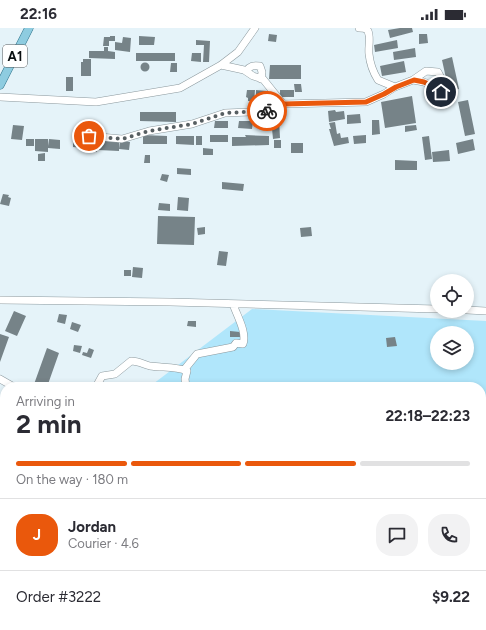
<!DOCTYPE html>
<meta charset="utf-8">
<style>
:root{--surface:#fff;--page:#f2f2f3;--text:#2b2b33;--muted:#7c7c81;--line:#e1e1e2;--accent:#ea580c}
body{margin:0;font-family:Figtree,sans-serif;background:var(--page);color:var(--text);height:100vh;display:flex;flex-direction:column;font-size:15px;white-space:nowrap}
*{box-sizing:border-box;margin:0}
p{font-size:13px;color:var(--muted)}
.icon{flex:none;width:22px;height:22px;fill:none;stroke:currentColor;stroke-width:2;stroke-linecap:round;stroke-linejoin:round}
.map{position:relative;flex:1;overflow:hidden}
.sheet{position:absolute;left:0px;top:354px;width:486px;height:248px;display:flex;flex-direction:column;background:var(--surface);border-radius:16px 16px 0 0;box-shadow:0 2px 6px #0003}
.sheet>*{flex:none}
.buttons{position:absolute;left:430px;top:246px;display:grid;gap:8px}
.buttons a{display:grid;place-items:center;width:44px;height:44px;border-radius:50%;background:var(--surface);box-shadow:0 2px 6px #0003;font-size:20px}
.pin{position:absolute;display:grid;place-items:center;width:34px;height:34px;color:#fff;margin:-17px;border:2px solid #fff;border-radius:50%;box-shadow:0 1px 4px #0007}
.courier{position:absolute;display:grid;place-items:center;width:40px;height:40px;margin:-20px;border:3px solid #ea580c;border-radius:50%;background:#fff;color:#222;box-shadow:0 1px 5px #0007}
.summary em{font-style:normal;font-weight:700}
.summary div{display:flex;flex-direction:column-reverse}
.summary{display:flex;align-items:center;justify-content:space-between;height:68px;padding:0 16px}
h1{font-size:26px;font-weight:700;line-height:30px}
.bar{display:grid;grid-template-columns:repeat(4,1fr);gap:6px 4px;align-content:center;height:48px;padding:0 16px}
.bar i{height:5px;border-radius:3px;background:var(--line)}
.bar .selected{background:var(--accent)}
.bar p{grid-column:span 4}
.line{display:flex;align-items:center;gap:10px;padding:0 16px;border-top:1px solid var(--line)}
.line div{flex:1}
.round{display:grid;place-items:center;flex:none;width:42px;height:42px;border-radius:16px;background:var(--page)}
.status{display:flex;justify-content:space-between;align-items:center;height:28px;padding:0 20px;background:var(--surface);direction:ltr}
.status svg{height:11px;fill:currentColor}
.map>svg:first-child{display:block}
.built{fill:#cfe6ee}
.green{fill:#b0e6fb;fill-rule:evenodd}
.building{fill:#768388}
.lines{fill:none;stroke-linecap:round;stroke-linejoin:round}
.minor-casing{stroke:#8b989d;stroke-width:8}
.major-casing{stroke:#2f748b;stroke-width:9}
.minor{stroke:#fff;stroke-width:7}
.major{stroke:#8ecce0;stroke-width:8}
.done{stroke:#575f62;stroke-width:4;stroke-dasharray:0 7.2}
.route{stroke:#ea580c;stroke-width:5}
.labels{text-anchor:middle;stroke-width:3;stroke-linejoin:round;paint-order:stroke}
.shield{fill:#fff;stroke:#545758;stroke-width:1}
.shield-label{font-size:13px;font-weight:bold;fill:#0a0f11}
</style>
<div class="status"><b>22:16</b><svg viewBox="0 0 49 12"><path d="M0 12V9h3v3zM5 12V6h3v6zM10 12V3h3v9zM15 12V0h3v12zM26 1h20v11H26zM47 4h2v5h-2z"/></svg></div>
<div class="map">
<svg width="486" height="602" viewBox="0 0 486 602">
<rect width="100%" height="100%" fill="#e5f3f9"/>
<path class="built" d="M481,504H486V602H379L382,597H481Z"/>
<path class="green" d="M252,281L486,293V497L481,496V359H149ZM437,305H467V335H437Z
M329,597H378L376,602H338Z
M397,597H466L476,602H394Z"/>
<path class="building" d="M400,0H412L413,4L390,10L388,2Z
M269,6L277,7L276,14L268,13Z
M419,6H427L428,15L419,16Z
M110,8H115V13H109V18H103L104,9H110Z
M139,8L155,9L154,17H139Z
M123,9L131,10L130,24L115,22V14L122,15Z
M196,12L210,13L209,34H203L204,17H196Z
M397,12L398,20L375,24L374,17Z
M104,19H108V23L115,24V31L89,30V23H104Z
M415,20L416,29L394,32L393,24Z
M136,25H175V33H136Z
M192,25H201V34L191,33Z
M452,29L459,61L449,64L442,32Z
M83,31H91V48H81V34H83Z
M404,33L406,44L382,48L380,38Z
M140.5 39a4.5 4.5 0 1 1 9 0a4.5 4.5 0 1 1-9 0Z
M171,35H177V44H170Z
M270,37H301V51H269Z
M66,49H73V63H66Z
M294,56H301L302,64H295Z
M247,62H255L254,73H248V70L246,69Z
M256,62L267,63V70L256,69Z
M280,62H294V69H280Z
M412,68L416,95L385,100L381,74Z
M468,72L475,106L465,108L458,74Z
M335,82L336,84L344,83L345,91L329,94L328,83Z
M140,84H176V94L140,93Z
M360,86L361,95L347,96V87Z
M271,90H279L280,110L273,111Z
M372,92H379L380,106L372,107Z
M215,93H228V100H214Z
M239,93H253L252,101L238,100Z
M335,94L337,106L340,105L341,110L348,109L349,115L334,118L329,101H331L329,95Z
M13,97L24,98L22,112L11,111Z
M416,97L417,102L405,104V98Z
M143,107L167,108V116H143Z
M210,107H228V114H210Z
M245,107L269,108V117L232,118V109H246Z
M366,107V115L354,116L353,108Z
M176,108H194V117L176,116Z
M196,108H202V117H196Z
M429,108L432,131L425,132L422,109Z
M26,111H34V118H26Z
M35,111H48L49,118V111L60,112V121L48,120V124L35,123Z
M473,111L475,122L458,126L456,115Z
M73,112L83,113V120L73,119Z
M85,112H98L97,124H84Z
M120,112L130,114L129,122L119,121Z
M274,112H281V120H274Z
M99,113H119V123L98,122Z
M291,115H303V125H291Z
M203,120L213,121V127H203Z
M449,122L450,133L433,134L432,124Z
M45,125V133H38V126Z
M145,127H150V135H144Z
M395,132L417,133V142H395Z
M177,140L191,141V147L177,146Z
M162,146L169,147L167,154L160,152Z
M222,154L244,156L243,163L222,161Z
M3,166L9,167L8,169L11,170L9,178L0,176Z
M178,169L189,170L188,183L177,182Z
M159,175L170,176V183L158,182Z
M158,188L195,189L194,217L157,216Z
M205,199V206L198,207L197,200Z
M311,199L312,208L301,209L300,200Z
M219,223L228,224L226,238L217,237Z
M133,239L143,240L142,250L132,249Z
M124,242H131V248H124Z
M14,283L26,288L17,308L5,303Z
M59,286L67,287L65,296L57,294Z
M188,293H196V299L187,298Z
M72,294L81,297L78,304L70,301Z
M230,303L240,304V309H230Z
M0,306L9,309L0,334Z
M395,309L397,318L387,319L386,310Z
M74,317L82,318L80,325L73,323Z
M47,320L59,325L47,359H33Z
M89,320L94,322L91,330L82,327L83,324L87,325Z
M5,395V412L0,415V399Z
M481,576L486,578V589L481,587Z"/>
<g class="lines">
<defs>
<path id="minor" d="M359,0C362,0 366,0 368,3C371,10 368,19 369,26C370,36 373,44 378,52L395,59
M221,37L244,42L253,48L263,51L283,76
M246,43C250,38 253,37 260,38L262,44L261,51
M413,52L426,43L438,44L441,50V64
M0,69L96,74L180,60L221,37L238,24L255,0
M89,108L122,111L149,103L192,96L225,85L273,83L283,76L366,74L384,66L395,59L413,52L424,54L438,61L447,71
M0,272L170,274L437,281
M467,282L486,283
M184,342L197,326L233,319L236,315L243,316C247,304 237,288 233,276
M0,351L14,359
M96,359L102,348L115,346L131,333C138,333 143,336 150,338C162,340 175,338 187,343L185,351L186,359
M243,597L249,602
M315,597L324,602
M300,599L302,597"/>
<path id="major" d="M0,57L29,0"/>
</defs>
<use href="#minor" class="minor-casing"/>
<use href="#major" class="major-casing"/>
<use href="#minor" class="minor"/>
<use href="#major" class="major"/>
</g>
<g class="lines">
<path class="done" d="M89,108L122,111L149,103L192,96L225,85L267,83"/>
<path class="route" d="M267,83H273L283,76L366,74L384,66L396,59L414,52L424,54L438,61L441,64"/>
</g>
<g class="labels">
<rect class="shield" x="3" y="17" width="24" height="22" rx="3"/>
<g class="shield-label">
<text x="15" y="33">A1</text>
</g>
</g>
</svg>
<div class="buttons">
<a><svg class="icon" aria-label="locate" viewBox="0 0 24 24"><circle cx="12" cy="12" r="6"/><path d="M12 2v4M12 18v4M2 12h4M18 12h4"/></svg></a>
<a><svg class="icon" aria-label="layers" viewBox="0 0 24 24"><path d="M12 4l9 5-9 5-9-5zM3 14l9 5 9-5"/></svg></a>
</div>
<div class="pin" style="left:89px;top:108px;background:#ea580c"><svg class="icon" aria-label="bag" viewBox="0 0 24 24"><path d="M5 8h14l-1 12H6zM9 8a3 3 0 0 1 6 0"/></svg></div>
<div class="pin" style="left:441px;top:64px;background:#1f2937"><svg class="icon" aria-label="home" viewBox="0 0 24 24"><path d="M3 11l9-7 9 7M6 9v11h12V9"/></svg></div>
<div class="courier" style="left:267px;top:83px"><svg class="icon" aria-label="bike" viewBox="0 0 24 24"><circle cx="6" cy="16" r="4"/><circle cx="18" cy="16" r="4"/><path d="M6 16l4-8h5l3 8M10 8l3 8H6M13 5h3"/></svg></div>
<section class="sheet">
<div class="summary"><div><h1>2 min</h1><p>Arriving in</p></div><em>22:18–22:23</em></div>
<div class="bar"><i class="selected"></i><i class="selected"></i><i class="selected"></i><i></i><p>On the way · 180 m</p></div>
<div class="line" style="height:72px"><b class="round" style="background:var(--accent);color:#fff">J</b><div><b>Jordan</b><p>Courier · 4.6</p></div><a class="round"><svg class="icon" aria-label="chat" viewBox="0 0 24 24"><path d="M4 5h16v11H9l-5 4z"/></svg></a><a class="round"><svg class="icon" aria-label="phone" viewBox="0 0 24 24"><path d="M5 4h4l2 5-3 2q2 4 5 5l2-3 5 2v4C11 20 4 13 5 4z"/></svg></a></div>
<div class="line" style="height:52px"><div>Order #3222</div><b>$9.22</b></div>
</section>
</div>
